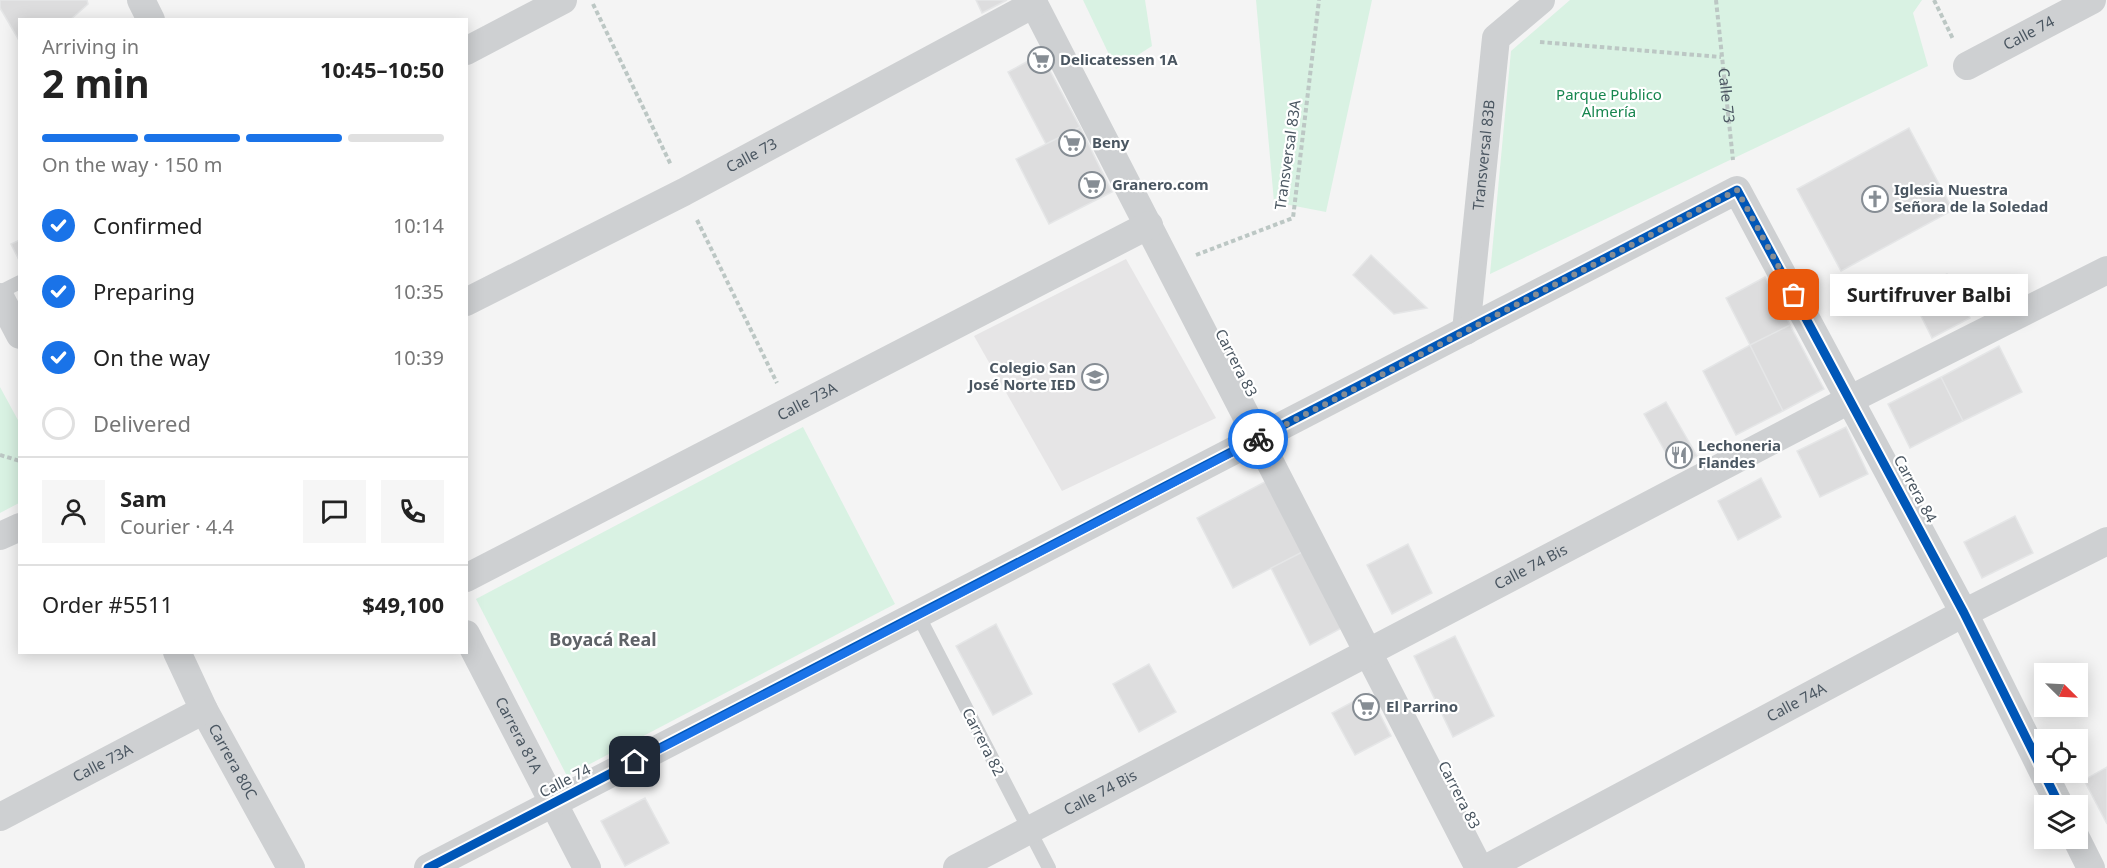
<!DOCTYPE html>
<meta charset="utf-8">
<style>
:root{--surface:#fff;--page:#f6f6f6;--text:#222;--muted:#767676;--line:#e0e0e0;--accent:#1a73e8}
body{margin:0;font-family:"Noto Sans",sans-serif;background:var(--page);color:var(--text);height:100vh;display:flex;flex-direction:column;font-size:22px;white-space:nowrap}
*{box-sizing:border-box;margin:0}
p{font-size:20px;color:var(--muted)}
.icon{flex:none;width:33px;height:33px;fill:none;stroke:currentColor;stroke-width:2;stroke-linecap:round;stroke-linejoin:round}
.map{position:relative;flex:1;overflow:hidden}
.drawer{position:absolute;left:18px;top:18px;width:450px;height:636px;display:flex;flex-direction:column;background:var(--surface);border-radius:0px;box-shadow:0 3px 15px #0003}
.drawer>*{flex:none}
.needle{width:39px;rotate:114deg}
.buttons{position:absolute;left:2034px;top:663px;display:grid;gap:12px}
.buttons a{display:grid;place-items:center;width:54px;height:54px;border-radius:0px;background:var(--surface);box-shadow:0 3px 15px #0003;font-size:30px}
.pin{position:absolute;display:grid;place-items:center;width:51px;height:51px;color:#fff;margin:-26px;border-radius:12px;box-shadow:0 3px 9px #0006}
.courier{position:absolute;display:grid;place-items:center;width:60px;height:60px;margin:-30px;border:4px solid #1a73e8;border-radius:50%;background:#fff;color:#222;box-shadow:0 2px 8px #0007}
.bubble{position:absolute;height:42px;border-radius:0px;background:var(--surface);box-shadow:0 3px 15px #0003;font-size:20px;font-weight:700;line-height:42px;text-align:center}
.summary em{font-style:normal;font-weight:700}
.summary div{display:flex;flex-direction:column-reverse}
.summary{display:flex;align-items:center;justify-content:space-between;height:102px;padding:0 24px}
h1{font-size:39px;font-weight:700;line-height:45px}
.bar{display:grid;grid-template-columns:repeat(4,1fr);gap:9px 6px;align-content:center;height:72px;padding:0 24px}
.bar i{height:8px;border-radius:4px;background:var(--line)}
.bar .selected{background:var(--accent)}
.bar p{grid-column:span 4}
.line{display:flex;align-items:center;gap:15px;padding:0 24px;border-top:2px solid var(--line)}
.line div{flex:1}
.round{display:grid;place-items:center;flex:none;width:63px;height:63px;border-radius:0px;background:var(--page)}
ol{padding:0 24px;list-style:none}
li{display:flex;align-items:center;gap:18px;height:66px}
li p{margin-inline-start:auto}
li .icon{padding:6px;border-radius:50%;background:var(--accent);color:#fff;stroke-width:4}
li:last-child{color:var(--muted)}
li i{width:33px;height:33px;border:3px solid var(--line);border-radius:50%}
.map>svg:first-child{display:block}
.education{fill:#e6e5e6}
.green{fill:#d9f2e3}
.building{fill:#ddddde;stroke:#e5e6e7;stroke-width:1.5}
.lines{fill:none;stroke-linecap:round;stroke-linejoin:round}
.path{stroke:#bcc7c4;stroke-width:4;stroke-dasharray:4.5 3;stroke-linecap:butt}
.lane{stroke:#ced0d2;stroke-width:14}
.street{stroke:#ced0d2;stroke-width:28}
.cycleway-casing{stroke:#fff;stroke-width:13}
.cycleway{stroke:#0057b8;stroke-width:9}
.done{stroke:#868d94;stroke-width:6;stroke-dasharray:0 10.8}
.route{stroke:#1a73e8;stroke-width:8}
.labels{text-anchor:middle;stroke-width:4.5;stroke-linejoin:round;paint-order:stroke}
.street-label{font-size:15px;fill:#4a5661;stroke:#fff}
.poi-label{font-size:15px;font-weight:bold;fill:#4a5661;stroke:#fff;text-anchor:start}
.park-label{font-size:15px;fill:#17864f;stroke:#fff}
.quarter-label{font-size:18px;font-weight:bold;fill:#5f6368;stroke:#fff}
</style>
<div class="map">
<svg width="2107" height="868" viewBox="0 0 2107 868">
<rect width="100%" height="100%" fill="#f4f4f4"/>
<path class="education" d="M1126,259L1216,418L1062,491L974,336Z"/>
<path class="green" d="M1083,0H1145L1152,46L1116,69Z
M1256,0H1372L1326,212L1274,202Z
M1570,0H1922L1913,13L1928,66L1490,274L1511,51Z
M0,387L19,422V503L0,513Z
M803,427L895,604L567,776L476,599Z"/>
<path class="building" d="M0,0H87L88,4L70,20H20V42L0,8Z
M976,0H1007L982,13Z
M1041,54L1080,127L1046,144L1008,72Z
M1080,127L1112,192L1049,224L1016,159Z
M1909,128L1953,210L1841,271L1797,189Z
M20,240V262L11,244Z
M1371,255L1427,308L1394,314L1353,275Z
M1947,274L1970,318L1932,338L1910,294Z
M1765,277L1790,325L1750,345L1726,298Z
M1790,325L1824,389L1783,411L1750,345Z
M1750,345L1783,411L1736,435L1703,371Z
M1999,346L2022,392L1963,421L1941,377Z
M1941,377L1963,421L1910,448L1888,404Z
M1666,402L1697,456L1675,469L1644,414Z
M1846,427L1868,474L1820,497L1797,451Z
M1274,477L1310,548L1233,588L1197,518Z
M1761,478L1781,517L1738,540L1718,501Z
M2015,516L2033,553L1982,578L1964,542Z
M1408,544L1432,593L1392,614L1367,565Z
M1310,548L1351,623L1310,645L1271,568Z
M996,624L1032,694L993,715L956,646Z
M1455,636L1494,716L1453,737L1414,656Z
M1149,664L1176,712L1139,732L1113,684Z
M1369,693L1391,736L1355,755L1332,713Z
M2107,767V824L2084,780Z
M645,798L669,843L625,866L601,821Z"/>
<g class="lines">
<g class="path">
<path id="s1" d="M1716,0L1733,160"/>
<path d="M1934,0L1953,39"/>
<path d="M593,4L671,165"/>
<path d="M1540,42L1721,57"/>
<path d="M697,220L777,383"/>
<path d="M1196,255L1293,218L1319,0"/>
<path d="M0,455L20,461"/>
</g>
<path class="lane" d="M0,292L20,282
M918,615L1049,868"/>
<g class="street">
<path d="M141,0L151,20"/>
<path d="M1032,0L1479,868"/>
<path d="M466,51L563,0"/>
<path id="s2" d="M1967,66L2092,0"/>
<path d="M0,297L20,335"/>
<path id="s3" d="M466,302L684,192L1034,4"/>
<path id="s4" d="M1466,331L1496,38L1541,0"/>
<path d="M0,536L20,527"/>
<path id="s5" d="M466,578L1149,225"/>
<path id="s6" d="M466,634L587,868"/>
<path id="s7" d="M177,652L204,710L291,868"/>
<path id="s8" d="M0,817L204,710"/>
<path d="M2076,838L2091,868"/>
<path d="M428,868L1737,190L1964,613L2060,806"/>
<path id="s9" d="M957,868L1851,399L2107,270"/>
<path id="s10" d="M1487,868L1964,613L2107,541"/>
</g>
<defs>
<path id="cycleway" d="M428,868L1737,190L1964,613L2060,806"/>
</defs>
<use href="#cycleway" class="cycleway-casing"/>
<use href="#cycleway" class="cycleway"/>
</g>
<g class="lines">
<path class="done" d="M1258,439L1737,190L1794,295"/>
<path class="route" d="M635,762L1258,439"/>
</g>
<defs>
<symbol id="supermarket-ring" viewBox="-11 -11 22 22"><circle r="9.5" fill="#fff" stroke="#868d94" stroke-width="1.5"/><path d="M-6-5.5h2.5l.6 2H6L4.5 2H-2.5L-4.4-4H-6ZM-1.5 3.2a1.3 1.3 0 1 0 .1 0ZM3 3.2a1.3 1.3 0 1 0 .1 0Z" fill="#868d94"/></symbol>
<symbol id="church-ring" viewBox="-11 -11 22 22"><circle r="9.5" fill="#fff" stroke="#868d94" stroke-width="1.5"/><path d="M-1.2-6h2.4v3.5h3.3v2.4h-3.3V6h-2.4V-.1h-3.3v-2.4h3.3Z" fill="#868d94"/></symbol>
<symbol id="school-ring" viewBox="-11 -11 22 22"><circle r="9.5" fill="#fff" stroke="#868d94" stroke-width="1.5"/><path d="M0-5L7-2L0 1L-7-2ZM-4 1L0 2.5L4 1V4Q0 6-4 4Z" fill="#868d94"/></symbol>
<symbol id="restaurant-ring" viewBox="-11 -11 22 22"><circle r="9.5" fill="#fff" stroke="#868d94" stroke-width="1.5"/><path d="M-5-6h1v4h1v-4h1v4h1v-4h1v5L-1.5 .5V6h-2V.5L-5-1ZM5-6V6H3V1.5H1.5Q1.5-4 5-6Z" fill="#868d94"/></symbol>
</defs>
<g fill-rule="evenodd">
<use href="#supermarket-ring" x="1026" y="45" width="30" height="30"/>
<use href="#supermarket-ring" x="1057" y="128" width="30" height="30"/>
<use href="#supermarket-ring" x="1077" y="170" width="30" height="30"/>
<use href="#church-ring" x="1860" y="184" width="30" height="30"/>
<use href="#school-ring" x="1080" y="362" width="30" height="30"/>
<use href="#restaurant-ring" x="1664" y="440" width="30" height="30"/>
<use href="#supermarket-ring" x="1351" y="692" width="30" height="30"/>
</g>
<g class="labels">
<g class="street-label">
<text dy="5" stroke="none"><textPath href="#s2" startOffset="70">Calle 74</textPath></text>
<text dy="5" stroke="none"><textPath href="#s1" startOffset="96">Calle 73</textPath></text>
<text dy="5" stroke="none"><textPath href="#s3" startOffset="321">Calle 73</textPath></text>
<text transform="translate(1288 155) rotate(-82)" y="5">Transversal 83A</text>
<text dy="5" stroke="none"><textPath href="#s4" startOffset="177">Transversal 83B</textPath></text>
<text transform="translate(1236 363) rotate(63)" y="5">Carrera 83</text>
<text dy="5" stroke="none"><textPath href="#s5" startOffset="384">Calle 73A</textPath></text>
<text transform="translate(1915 489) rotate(62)" y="5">Carrera 84</text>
<text dy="5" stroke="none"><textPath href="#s9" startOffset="648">Calle 74 Bis</textPath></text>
<text dy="5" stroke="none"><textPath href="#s10" startOffset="351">Calle 74A</textPath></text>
<text dy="5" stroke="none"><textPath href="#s6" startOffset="114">Carrera 81A</textPath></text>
<text transform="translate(983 742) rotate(63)" y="5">Carrera 82</text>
<text dy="5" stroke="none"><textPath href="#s7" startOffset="123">Carrera 80C</textPath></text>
<text dy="5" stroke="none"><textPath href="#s8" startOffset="116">Calle 73A</textPath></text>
<text transform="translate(565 781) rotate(-27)" y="5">Calle 74</text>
<text dy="5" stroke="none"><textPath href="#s9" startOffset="162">Calle 74 Bis</textPath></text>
<text transform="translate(1459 795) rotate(63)" y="5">Carrera 83</text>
</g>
<g class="poi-label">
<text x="1060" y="65">Delicatessen 1A</text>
<text x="1092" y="148">Beny</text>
<text x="1112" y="190">Granero.com</text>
<text x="1894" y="195">Iglesia Nuestra<tspan x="1894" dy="17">Señora de la Soledad</tspan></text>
<text x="1076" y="373" text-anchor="end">Colegio San<tspan x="1076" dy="17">José Norte IED</tspan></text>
<text x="1698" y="451">Lechoneria<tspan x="1698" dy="17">Flandes</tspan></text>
<text x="1386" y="712">El Parrino</text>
</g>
<g class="park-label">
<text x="1609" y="100">Parque Publico<tspan x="1609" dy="17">Almería</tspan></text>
</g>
<g class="quarter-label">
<text x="603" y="646">Boyacá Real</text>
</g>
</g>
</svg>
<div class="buttons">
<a><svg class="needle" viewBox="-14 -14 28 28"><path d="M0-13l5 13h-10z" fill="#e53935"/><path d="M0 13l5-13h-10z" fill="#767676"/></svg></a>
<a><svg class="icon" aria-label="locate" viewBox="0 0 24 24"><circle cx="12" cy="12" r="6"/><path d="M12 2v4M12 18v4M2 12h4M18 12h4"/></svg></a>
<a><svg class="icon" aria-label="layers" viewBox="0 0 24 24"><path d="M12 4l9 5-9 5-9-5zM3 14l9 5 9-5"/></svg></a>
</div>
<div class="pin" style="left:1794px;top:295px;background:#ea580c"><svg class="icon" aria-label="bag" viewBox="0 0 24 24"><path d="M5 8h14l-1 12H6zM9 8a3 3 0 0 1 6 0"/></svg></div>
<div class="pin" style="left:635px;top:762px;background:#1f2937"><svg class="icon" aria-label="home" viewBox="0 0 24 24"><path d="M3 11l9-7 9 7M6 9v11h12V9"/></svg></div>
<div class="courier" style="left:1258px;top:439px"><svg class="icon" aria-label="bike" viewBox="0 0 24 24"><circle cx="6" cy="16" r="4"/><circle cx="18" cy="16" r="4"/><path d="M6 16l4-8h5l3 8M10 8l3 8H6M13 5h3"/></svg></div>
<div class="bubble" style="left:1830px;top:274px;width:198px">Surtifruver Balbi</div>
<section class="drawer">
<div class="summary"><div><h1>2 min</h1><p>Arriving in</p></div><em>10:45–10:50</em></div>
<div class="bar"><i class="selected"></i><i class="selected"></i><i class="selected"></i><i></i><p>On the way · 150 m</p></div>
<ol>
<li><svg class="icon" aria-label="check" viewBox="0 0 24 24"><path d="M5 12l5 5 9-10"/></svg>Confirmed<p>10:14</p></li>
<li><svg class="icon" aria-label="check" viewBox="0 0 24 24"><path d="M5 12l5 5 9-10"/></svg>Preparing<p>10:35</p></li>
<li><svg class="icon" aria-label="check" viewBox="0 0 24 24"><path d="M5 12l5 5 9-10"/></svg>On the way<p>10:39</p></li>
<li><i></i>Delivered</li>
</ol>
<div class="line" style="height:108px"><a class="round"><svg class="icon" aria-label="person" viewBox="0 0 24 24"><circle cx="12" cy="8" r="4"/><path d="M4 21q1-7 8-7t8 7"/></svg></a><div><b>Sam</b><p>Courier · 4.4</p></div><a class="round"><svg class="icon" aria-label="chat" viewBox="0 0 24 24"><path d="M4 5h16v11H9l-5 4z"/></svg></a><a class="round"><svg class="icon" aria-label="phone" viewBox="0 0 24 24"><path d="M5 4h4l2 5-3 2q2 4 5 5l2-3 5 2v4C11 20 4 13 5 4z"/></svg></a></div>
<div class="line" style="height:78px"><div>Order #5511</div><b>$49,100</b></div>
</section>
</div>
